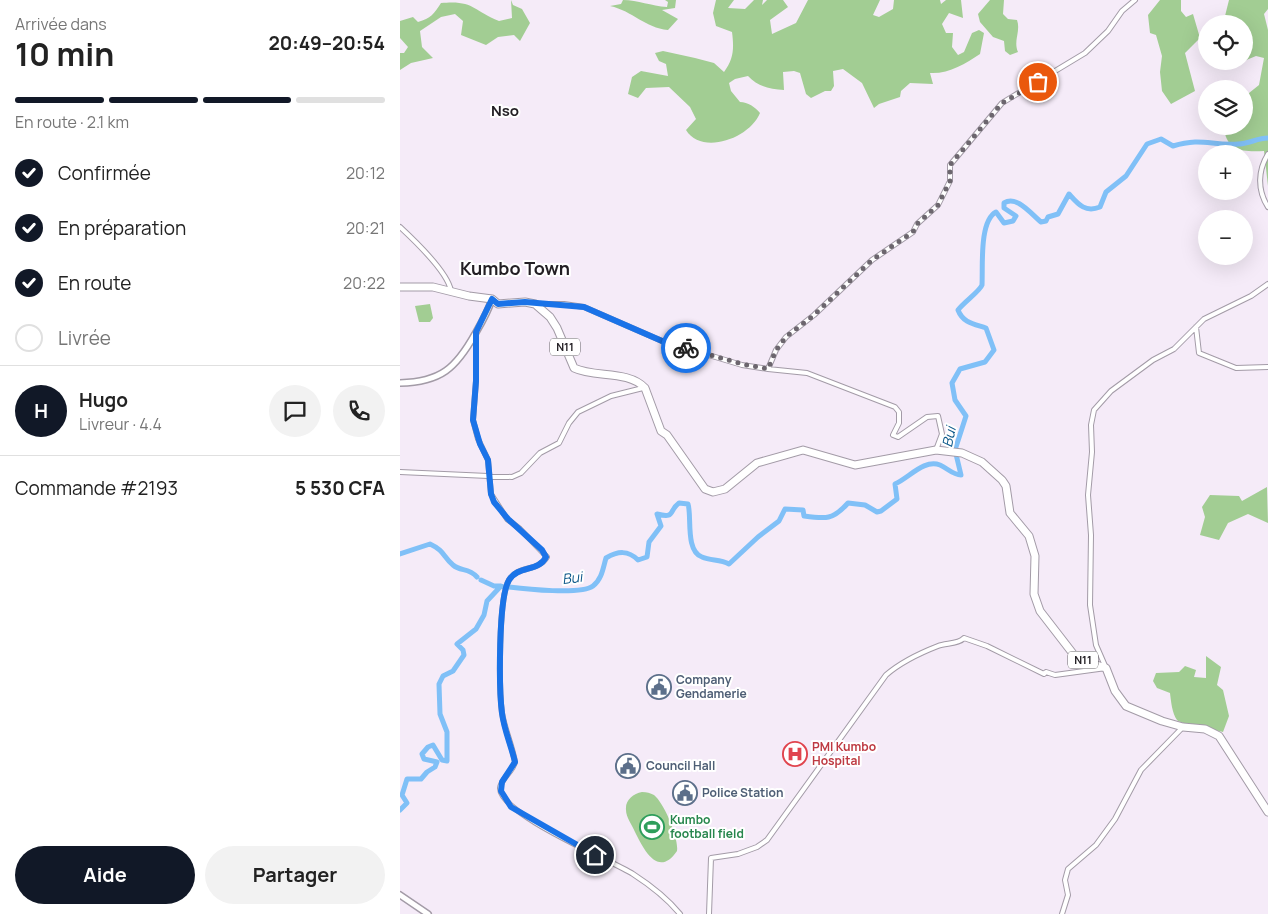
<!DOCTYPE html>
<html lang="fr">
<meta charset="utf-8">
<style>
:root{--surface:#fff;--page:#f2f2f2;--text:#222;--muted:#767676;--line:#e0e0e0;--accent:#111827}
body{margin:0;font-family:Manrope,sans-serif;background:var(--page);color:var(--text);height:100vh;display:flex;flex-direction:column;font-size:19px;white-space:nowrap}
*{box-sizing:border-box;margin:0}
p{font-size:16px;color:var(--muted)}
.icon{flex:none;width:28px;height:28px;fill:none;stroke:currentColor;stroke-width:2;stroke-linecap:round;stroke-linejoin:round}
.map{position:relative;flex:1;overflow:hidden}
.drawer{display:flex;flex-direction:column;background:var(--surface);width:400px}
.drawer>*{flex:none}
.tools{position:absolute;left:798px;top:15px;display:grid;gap:10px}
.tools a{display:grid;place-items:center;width:55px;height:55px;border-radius:50%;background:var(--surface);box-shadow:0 5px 20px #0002;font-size:25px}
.pin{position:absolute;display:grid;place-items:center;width:42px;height:42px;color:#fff;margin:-21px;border:2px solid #fff;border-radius:50%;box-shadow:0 1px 5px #0007}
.courier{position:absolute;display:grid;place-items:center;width:50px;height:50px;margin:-25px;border:4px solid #1a73e8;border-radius:50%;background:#fff;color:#222;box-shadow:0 1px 6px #0007}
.summary em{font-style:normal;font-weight:700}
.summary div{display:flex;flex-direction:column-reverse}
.summary{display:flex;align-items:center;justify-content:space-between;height:85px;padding:0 15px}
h1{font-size:32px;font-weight:700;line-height:38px}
.bar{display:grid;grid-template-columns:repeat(4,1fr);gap:8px 5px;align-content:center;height:60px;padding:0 15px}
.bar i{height:6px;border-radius:4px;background:var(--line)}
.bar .current{background:var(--accent)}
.bar p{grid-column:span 4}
.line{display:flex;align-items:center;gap:12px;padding:0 15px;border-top:1px solid var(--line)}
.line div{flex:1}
.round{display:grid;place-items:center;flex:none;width:52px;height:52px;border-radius:26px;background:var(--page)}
ol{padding:0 15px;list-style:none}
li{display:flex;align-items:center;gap:15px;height:55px}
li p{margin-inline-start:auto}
li .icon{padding:5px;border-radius:50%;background:var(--accent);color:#fff;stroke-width:4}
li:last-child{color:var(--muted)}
li i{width:28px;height:28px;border:2px solid var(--line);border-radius:50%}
.button{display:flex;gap:10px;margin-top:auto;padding:10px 15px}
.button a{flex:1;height:58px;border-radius:30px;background:var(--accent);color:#fff;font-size:20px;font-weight:700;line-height:58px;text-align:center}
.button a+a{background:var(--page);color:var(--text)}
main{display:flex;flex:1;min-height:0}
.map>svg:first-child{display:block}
.green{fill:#a2cd93}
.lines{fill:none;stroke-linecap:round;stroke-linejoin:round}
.river{stroke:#80c0f7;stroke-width:5}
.minor-casing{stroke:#a39ba7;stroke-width:6}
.major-casing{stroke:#a39ba7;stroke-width:8}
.highway-casing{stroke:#a39ba7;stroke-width:9}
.minor{stroke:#fff;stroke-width:4}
.major{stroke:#fff;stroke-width:5}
.highway{stroke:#fff;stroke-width:7}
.done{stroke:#6c666e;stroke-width:5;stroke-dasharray:0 9}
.route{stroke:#1a73e8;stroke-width:6}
.labels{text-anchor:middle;stroke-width:4;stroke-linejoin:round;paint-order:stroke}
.shield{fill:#fff;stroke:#656266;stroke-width:1}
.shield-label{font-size:11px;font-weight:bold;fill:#231f24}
.service-label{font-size:12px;font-weight:bold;fill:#4e5e75;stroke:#fff;text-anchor:start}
.health-label{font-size:12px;font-weight:bold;fill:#be3a42;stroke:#fff;text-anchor:start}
.leisure-label{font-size:12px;font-weight:bold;fill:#27864d;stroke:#fff;text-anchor:start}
.water-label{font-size:14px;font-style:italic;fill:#0a5688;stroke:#fff}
.quarter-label{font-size:15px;font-weight:bold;fill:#231f24;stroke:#fff}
.district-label{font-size:18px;font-weight:bold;fill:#231f24;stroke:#fff}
</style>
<main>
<section class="drawer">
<div class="summary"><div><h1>10 min</h1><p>Arrivée dans</p></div><em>20:49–20:54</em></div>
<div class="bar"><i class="current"></i><i class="current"></i><i class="current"></i><i></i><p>En route · 2.1 km</p></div>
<ol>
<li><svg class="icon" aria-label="check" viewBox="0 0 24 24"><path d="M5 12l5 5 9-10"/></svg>Confirmée<p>20:12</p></li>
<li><svg class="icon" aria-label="check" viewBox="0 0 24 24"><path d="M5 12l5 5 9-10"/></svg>En préparation<p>20:21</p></li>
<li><svg class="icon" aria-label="check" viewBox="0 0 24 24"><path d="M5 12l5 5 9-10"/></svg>En route<p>20:22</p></li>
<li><i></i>Livrée</li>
</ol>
<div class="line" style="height:90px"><b class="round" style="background:var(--accent);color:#fff">H</b><div><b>Hugo</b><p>Livreur · 4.4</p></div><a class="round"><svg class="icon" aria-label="chat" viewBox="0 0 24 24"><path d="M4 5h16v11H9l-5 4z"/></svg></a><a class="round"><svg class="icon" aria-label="phone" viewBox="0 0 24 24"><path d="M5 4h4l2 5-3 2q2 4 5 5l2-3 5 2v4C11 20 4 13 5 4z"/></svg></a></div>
<div class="line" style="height:65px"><div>Commande #2193</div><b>5 530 CFA</b></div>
<div class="button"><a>Aide</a><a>Partager</a></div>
</section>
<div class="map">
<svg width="868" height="914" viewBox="0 0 868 914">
<rect width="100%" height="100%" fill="#f5ebf8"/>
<path class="green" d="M111,0L113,5L122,9L130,23L120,41L114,35L98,37L86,45L61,35L63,21L55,14L41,17L20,31L22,47L33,58L11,63L0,70V53H4L8,47L0,38V21L13,17L18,22C31,18 34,14 41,3C74,0 72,10 99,21L112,18Z
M223,0C238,0 251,6 267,7L268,2L265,0H276L275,8L262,10L278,19L268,30C245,28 233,11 210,6L221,4Z
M316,0H334L328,8L345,9L354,0H363L362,5L367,0H383L388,7L370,20L372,34L396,23L408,0H480L473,15L479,17L493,9L494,0H540L541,4L546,0H561L563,18L549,13L542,24L546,33H553L552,47L558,55L564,52L572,33L579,30L584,33L580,54C565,64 549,74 530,73L533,84L510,83L501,91L500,97L479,104L474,108L462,83L443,69L433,71L434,86L431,91H425L411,98L406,94L400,73L394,71L383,72L384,90C370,89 358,87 348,76L335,79L329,83L331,91L340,102C348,102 355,107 360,113C350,138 302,156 286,130L296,119L290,107L269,87L246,88L238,98L228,94L232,77L241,71L268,76L266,64L259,61L255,53L263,51L295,58L314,63L324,72C334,59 334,48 332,32L316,26L313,13Z
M590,0H604L603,14L608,19L617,20C621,31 613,41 618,52L610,55L605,51L604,41L593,37L580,22L578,14Z
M760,0H781V11L786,17L793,14L800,38L785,53L795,91L771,104L762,91L760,72L762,56L756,35L750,33L748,15Z
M829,0H868V9L864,14L868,30V186L864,151C845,152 825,152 824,126H844V97L859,85L864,58L856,56L844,61V24H833L824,20Z
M30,304L33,318L30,322H19L15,306Z
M867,487L868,523L848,514L828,523L819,540L800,535L805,517L802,507L810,495L839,496L842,501Z
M806,656L821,667L817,685L823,690L829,716L823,732C816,730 780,724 777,720C772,713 771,701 770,693L757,688L753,681L756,673L779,672L785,666L796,670L794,677L806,678Z
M242,792C247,792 250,793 254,795C264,803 279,838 277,851C258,879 243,848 235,832C232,825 226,817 226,810C225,800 233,794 242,792Z"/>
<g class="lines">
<path class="river" d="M0,554L30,544C45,551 43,557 53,565C61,572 68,567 77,577
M81,580L94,586H100
M109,587C125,589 181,595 193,586C202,579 203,568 206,558C218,551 228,550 238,560L247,557L249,542L261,526L257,514C276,519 268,511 279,503L288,504C292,516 285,551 302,557C311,561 320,559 329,564L358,537L379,521L385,509L403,510L404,516C426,519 433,520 448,503L465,505L477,512L481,511L497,499L495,484C510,477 524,459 540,465C547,468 553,475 561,475L555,450L566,416L555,400L552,383L560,369L585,362L594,350L586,328C574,324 563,323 558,310C564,302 580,291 582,285C583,267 579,221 596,212L604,223L613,221L616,216L604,208V203C617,195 631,214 641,222L646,221L648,217L658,214L669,194C678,204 685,213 700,207L706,192L726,176L747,144L761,139L773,146C802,137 811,146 838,144C849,144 857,138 868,138
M0,810L7,803L2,795L7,779H21L27,772L35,767L37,762L24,759L22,754L28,747L33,745L42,760L47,761V732L40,714L39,684L43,676L53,671L64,655L63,650L57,644L76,629L84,615L87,601L101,586L104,587"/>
<defs>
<path id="minor" d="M868,154C858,170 857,190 868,207
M0,227C14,240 48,272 51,291
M136,304H164L184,307L262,341L342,365L368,369L376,350L386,337L414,315L472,260L513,232L517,224L538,205L550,181V165L602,103L685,53L708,31L722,11L735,0
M796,327L799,353L836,368L868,367
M76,334V381L73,420L78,439L88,460L91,494L107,519L120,529L147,557C138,572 118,565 109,580C98,598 99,690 102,713C105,730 112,745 115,762C113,772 101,778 100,788C99,814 211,860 233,874C250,885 267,898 280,914
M368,369L407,373L495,407L499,412V423L493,435L498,437L527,417L538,416L542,434L536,450
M0,472L112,477L121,473L140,453L159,443L169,423L178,412L211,396L243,388
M309,914L311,858L338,854L357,847L367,840L486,675C501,662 520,653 538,646C546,643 559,644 564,638L587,646L644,674L646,672L655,675L706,668L696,645L690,605L691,535L688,495L692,452L691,425L694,410L711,391L753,360L774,349L804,319L851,296L868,284
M662,914L668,895L665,880L668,869L696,845L715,819L741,770L783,727"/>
<path id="major" d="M0,383C41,382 56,368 75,334C82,322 88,312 92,299
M0,895L28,914"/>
<path id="highway" d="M0,287H33L69,296L92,299L98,304L125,302L135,304L150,317L157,328L174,368C195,378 228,370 245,388L261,431L267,435L305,489L313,492L325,489L357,463L403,450L455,465L536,450L562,453L582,462L602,480L606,486L610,513L629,536L635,556L634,594L640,611L674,655L681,660L706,668L715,691L726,706L762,721L783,727L805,729L819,736L868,812"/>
</defs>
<use href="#minor" class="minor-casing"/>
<use href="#major" class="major-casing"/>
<use href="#highway" class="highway-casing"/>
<use href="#minor" class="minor"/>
<use href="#major" class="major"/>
<use href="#highway" class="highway"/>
</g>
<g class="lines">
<path class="done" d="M286,348L342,364L368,369L376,350L386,337L414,315L472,260L513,232L517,224L538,205L550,181V165L602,103L638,82"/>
<path class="route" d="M195,855L111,807L101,791L102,782L115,762C111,745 104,730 102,713C99,690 98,598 109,580C118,565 139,572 146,557L142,550L108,519L94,502L91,494L88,460L80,444L73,420L76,381V332L92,299L98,304L125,302L184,307L262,341L286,348"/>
</g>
<defs>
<symbol id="civic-ring" viewBox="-11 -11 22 22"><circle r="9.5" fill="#fff" stroke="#5c6f8a" stroke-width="1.5"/><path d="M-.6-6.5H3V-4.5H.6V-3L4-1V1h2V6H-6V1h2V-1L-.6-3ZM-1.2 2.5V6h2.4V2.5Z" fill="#5c6f8a"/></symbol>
<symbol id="hospital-ring" viewBox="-11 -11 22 22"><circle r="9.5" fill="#fff" stroke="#e0444e" stroke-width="1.5"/><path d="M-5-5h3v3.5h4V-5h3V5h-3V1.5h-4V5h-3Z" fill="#e0444e"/></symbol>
<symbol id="stadium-ring" viewBox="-11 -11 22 22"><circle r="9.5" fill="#fff" stroke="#2e9e5b" stroke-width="1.5"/><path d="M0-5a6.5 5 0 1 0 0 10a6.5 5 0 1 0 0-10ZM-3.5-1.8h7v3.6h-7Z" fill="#2e9e5b"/></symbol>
</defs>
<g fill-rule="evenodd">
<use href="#civic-ring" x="245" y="673" width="28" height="28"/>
<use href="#hospital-ring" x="381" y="740" width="28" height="28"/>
<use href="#civic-ring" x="214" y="752" width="28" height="28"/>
<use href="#civic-ring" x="271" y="779" width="28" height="28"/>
<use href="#stadium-ring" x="238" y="813" width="28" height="28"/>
</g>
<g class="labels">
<g class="shield">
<rect x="150" y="338.5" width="30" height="17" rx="4"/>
<rect x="668" y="651.5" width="30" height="17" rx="4"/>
</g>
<g class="shield-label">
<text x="165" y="351">N11</text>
<text x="683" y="664">N11</text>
</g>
<g class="service-label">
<text x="276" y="684">Company<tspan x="276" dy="14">Gendamerie</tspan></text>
<text x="246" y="770">Council Hall</text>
<text x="302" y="797">Police Station</text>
</g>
<g class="health-label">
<text x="412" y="751">PMI Kumbo<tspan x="412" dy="14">Hospital</tspan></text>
</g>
<g class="leisure-label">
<text x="270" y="824">Kumbo<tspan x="270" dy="14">football field</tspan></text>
</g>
<g class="water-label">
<text transform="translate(549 437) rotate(-78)" y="5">Bui</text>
<text transform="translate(172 578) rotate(-8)" y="5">Bui</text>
</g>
<g class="quarter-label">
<text x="105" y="116">Nso</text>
</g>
<g class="district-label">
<text x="115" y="275">Kumbo Town</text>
</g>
</g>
</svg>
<div class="tools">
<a><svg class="icon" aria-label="locate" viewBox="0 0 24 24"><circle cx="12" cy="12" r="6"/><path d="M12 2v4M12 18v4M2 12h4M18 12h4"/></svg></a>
<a><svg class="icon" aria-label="layers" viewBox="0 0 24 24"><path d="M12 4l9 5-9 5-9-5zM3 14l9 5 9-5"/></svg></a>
<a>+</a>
<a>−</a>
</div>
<div class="pin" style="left:638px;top:82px;background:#ea580c"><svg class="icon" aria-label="bag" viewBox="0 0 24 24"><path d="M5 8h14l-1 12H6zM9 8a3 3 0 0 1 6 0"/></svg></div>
<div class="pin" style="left:195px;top:855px;background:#1f2937"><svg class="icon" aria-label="home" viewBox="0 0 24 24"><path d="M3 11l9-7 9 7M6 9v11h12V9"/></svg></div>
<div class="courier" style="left:286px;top:348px"><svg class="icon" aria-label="bike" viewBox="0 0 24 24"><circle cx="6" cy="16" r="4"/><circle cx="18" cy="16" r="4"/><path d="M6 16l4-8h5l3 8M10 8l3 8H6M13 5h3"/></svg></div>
</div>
</main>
